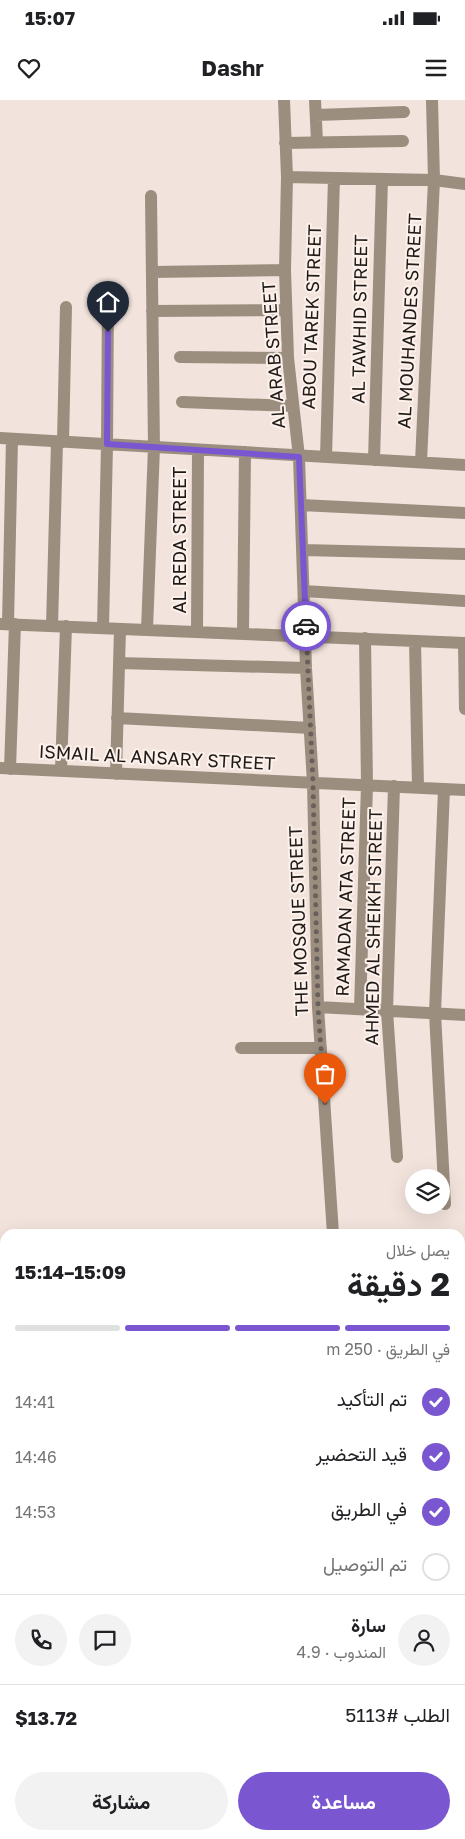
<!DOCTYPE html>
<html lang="ar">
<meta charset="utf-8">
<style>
:root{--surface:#fff;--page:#f2f2f2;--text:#202124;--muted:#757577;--line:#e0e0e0;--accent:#7a57d0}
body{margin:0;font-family:"Golos Text",Vazirmatn,sans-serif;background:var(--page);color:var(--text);direction:rtl;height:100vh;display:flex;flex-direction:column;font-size:19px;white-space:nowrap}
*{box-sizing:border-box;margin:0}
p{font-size:16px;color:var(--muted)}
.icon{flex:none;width:28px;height:28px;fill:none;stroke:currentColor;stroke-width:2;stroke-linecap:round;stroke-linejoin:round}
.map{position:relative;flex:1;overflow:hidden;direction:ltr}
.side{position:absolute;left:0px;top:1129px;width:465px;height:611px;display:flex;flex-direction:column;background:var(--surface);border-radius:15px 15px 0 0;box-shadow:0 5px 20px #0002;direction:rtl}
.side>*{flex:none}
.controls{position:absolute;left:405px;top:1069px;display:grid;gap:10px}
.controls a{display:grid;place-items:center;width:45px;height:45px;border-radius:50%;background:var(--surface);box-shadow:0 5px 20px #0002;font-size:25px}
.pin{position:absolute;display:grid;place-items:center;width:42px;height:42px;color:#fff;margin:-51px -21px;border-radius:50% 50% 50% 0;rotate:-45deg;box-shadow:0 0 5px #0007}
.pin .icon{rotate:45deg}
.courier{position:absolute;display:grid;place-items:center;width:50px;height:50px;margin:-25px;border:4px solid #7a57d0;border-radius:50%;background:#fff;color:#222;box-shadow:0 1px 6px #0007}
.head em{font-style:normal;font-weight:700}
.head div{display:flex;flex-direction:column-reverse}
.head{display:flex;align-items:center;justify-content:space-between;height:85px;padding:0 15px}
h1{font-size:32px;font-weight:700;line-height:38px}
.bar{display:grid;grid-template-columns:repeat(4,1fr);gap:8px 5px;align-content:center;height:60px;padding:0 15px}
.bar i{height:6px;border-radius:4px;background:var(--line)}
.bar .on{background:var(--accent)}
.bar p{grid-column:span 4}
.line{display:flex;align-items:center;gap:12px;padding:0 15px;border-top:1px solid var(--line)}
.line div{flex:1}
.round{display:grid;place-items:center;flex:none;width:52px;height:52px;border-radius:26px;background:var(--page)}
ol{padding:0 15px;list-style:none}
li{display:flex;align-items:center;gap:15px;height:55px}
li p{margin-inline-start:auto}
li .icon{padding:5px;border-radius:50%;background:var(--accent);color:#fff;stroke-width:4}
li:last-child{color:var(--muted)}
li i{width:28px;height:28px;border:2px solid var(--line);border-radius:50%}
.action{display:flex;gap:10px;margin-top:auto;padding:10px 15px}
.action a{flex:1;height:58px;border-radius:30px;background:var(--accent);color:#fff;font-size:20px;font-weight:700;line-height:58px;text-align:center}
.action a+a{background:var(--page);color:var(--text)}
.status{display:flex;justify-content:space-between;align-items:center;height:35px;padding:0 25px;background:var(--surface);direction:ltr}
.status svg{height:14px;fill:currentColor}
header{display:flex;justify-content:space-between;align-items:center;height:65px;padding:0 15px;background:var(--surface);font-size:22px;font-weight:700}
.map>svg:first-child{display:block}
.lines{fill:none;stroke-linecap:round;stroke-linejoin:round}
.minor{stroke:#9b8e7f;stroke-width:12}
.done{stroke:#69605c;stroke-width:5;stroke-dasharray:0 9}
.route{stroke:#7a57d0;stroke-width:6}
.labels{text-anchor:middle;stroke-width:4;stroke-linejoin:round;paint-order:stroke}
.street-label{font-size:18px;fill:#1f1a17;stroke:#fdf1eb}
</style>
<div class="status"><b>15:07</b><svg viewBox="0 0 49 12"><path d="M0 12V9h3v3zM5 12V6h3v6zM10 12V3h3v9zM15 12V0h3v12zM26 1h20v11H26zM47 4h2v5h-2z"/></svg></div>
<header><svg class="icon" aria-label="menu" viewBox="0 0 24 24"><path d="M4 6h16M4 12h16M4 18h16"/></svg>Dashr<svg class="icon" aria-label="heart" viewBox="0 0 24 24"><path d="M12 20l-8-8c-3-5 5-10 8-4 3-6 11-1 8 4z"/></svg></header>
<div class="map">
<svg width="465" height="1739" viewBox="0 0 465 1739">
<rect width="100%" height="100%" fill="#f2e3dc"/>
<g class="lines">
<path class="minor" d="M284,0L287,77L285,170L288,258L299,357L306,568L313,683L318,907L333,1134
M315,0L317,42
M316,15L404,12
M285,43L403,41
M287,77L434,80L465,84
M152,172L285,170
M152,211L286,210
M180,257L288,258
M182,302L292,306
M0,338L465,365
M63,342L66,207
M326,357L334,78
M374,360L382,79
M421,362L434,80L432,0
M301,405L465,413
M303,450L465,454
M304,491L465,501
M0,524L465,543
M8,524L12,339
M52,526L57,342
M103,528L107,345L108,195
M147,530L154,347L151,96
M197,532L198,350
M243,533L245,352
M415,541L418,687
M464,543L465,609
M119,563L306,568
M117,618L310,628
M0,668L465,690
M10,669L15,524
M61,671L66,526
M116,674L120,529
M394,686L387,911L397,1057
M444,689L435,913L445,1104
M318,907L465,915
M360,909L367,685L365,538
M241,948H321
M230,1735V1739"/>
</g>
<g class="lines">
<path class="done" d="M306,526L313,683L318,907L325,1004"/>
<path class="route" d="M108,232L107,344L299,357L306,526"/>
</g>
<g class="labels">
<g class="street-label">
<text transform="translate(312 217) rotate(-88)" y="6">ABOU TAREK STREET</text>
<text transform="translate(360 219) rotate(-89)" y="6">AL TAWHID STREET</text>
<text transform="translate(410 221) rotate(-87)" y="6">AL MOUHANDES STREET</text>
<text transform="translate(274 255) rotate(-94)" y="6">AL ARAB STREET</text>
<text transform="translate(180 440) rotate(-90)" y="6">AL REDA STREET</text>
<text transform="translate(157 658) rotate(3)" y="6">ISMAIL AL ANSARY STREET</text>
<text transform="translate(346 797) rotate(-88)" y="6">RAMADAN ATA STREET</text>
<text transform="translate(299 821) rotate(-92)" y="6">THE MOSQUE STREET</text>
<text transform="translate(374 827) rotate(-89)" y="6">AHMED AL SHEIKH STREET</text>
</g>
</g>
</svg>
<div class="controls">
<a><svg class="icon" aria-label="layers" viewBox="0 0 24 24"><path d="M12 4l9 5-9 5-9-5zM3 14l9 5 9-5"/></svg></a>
</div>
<div class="pin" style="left:325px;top:1004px;background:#ea580c"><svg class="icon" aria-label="bag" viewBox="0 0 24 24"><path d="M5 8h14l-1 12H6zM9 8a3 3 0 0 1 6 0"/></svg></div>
<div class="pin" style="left:108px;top:232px;background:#1f2937"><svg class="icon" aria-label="home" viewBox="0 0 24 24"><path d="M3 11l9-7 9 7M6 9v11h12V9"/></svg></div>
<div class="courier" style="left:306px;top:526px"><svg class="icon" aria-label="car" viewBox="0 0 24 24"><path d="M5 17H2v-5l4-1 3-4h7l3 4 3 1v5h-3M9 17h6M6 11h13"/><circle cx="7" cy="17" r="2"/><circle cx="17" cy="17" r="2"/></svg></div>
<section class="side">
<div class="head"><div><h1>2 دقيقة</h1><p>يصل خلال</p></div><em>15:09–15:14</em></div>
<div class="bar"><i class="on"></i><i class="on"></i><i class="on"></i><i></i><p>في الطريق · 250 m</p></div>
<ol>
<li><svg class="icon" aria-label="check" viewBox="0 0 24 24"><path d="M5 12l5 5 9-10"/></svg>تم التأكيد<p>14:41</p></li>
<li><svg class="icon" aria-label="check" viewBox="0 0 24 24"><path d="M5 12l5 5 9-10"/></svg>قيد التحضير<p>14:46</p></li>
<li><svg class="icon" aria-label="check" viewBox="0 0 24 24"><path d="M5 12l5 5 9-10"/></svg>في الطريق<p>14:53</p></li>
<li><i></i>تم التوصيل</li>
</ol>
<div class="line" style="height:90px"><a class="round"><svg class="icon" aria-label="person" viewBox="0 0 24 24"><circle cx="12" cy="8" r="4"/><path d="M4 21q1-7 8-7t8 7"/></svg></a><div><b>سارة</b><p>المندوب · 4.9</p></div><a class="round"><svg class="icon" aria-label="chat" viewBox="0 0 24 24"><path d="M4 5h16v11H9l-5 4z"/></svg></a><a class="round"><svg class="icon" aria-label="phone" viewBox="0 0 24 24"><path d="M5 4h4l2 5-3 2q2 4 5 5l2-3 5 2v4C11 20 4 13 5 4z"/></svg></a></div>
<div class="line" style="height:65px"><div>الطلب #5113</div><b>$13.72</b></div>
<div class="action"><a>مساعدة</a><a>مشاركة</a></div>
</section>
</div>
